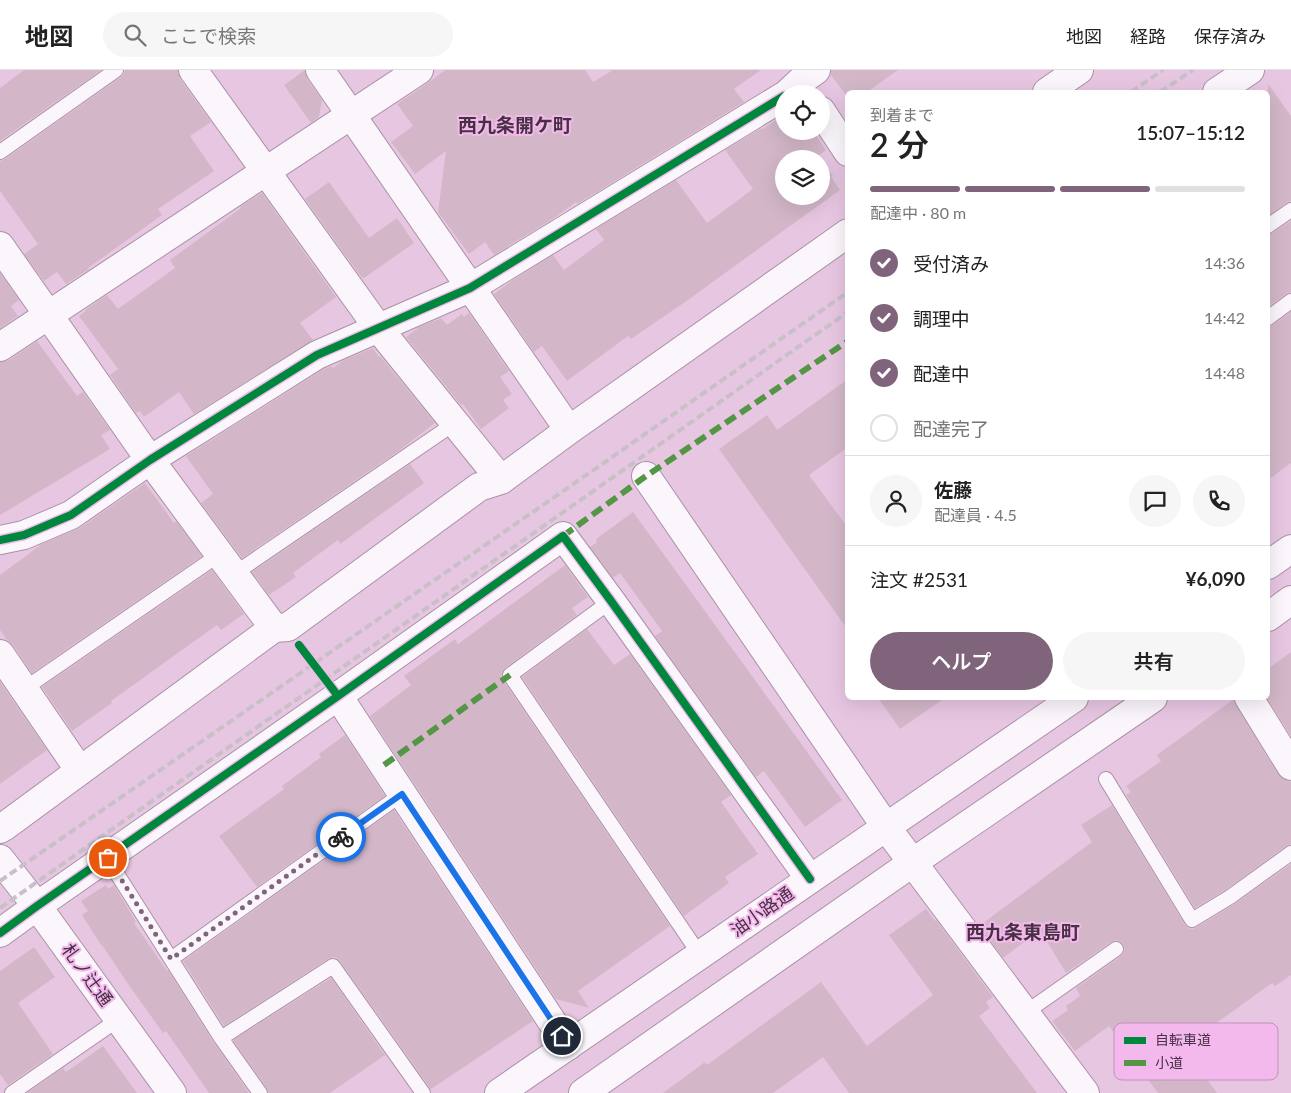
<!DOCTYPE html>
<html lang="ja">
<meta charset="utf-8">
<style>
:root{--surface:#fff;--page:#f6f6f6;--text:#222;--muted:#767676;--line:#e0e0e0;--accent:#7f647b}
body{margin:0;font-family:Lato,"Noto Sans JP",sans-serif;background:var(--page);color:var(--text);height:100vh;display:flex;flex-direction:column;font-size:19px;white-space:nowrap}
*{box-sizing:border-box;margin:0}
p{font-size:16px;color:var(--muted)}
.icon{flex:none;width:28px;height:28px;fill:none;stroke:currentColor;stroke-width:2;stroke-linecap:round;stroke-linejoin:round}
.map{position:relative;flex:1;overflow:hidden}
.side{position:absolute;left:845px;top:20px;width:425px;height:610px;display:flex;flex-direction:column;background:var(--surface);border-radius:8px;box-shadow:0 5px 20px #0002}
.side>*{flex:none}
.fabs{position:absolute;left:775px;top:15px;display:grid;gap:10px}
.fabs a{display:grid;place-items:center;width:55px;height:55px;border-radius:50%;background:var(--surface);box-shadow:0 5px 20px #0002;font-size:25px}
.pin{position:absolute;display:grid;place-items:center;width:42px;height:42px;color:#fff;margin:-21px;border:2px solid #fff;border-radius:50%;box-shadow:0 1px 5px #0007}
.courier{position:absolute;display:grid;place-items:center;width:50px;height:50px;margin:-25px;border:4px solid #1a73e8;border-radius:50%;background:#fff;color:#222;box-shadow:0 1px 6px #0007}
.head em{font-style:normal;font-weight:600}
.head div{display:flex;flex-direction:column-reverse}
.head{display:flex;align-items:center;justify-content:space-between;height:85px;padding:0 25px}
h1{font-size:32px;font-weight:600;line-height:38px}
.bar{display:grid;grid-template-columns:repeat(4,1fr);gap:8px 5px;align-content:center;height:60px;padding:0 25px}
.bar i{height:6px;border-radius:4px;background:var(--line)}
.bar .selected{background:var(--accent)}
.bar p{grid-column:span 4}
.line{display:flex;align-items:center;gap:12px;padding:0 25px;border-top:1px solid var(--line)}
.line div{flex:1}
.round{display:grid;place-items:center;flex:none;width:52px;height:52px;border-radius:26px;background:var(--page)}
ol{padding:0 25px;list-style:none}
li{display:flex;align-items:center;gap:15px;height:55px}
li p{margin-inline-start:auto}
li .icon{padding:5px;border-radius:50%;background:var(--accent);color:#fff;stroke-width:4}
li:last-child{color:var(--muted)}
li i{width:28px;height:28px;border:2px solid var(--line);border-radius:50%}
.primary-button{display:flex;gap:10px;margin-top:auto;padding:10px 25px}
.primary-button a{flex:1;height:58px;border-radius:30px;background:var(--accent);color:#fff;font-size:20px;font-weight:600;line-height:58px;text-align:center}
.primary-button a+a{background:var(--page);color:var(--text)}
header{display:flex;align-items:center;gap:30px;box-sizing:border-box;height:70px;padding:0 25px;background:var(--surface);border-bottom:1px solid var(--line)}
header strong{font-size:24px}
nav{display:flex;gap:28px;margin-inline-start:auto;font-size:18px}
.search{width:350px;height:45px;background:var(--page);display:flex;align-items:center;gap:12px;box-sizing:border-box;padding:0 18px;border-radius:28px;color:var(--muted);font-size:19px}
.map>svg:first-child{display:block}
.building{fill:#d3b7c9}
.lines{fill:none;stroke-linecap:round;stroke-linejoin:round}
.service-casing{stroke:#aa91a7;stroke-width:16}
.minor-casing{stroke:#aa91a7;stroke-width:30}
.tertiary-casing{stroke:#aa91a7;stroke-width:30}
.service{stroke:#fbf6fb;stroke-width:14}
.minor{stroke:#fbf6fb;stroke-width:28}
.tertiary{stroke:#fbf6fb;stroke-width:28}
.rail{stroke:#c8bfc7;stroke-width:4;stroke-dasharray:8 4;stroke-linecap:butt}
.quiet{stroke:#549646;stroke-width:6;stroke-dasharray:12 6;stroke-linecap:butt}
.cycleway-casing{stroke:#f4b9ec;stroke-width:11}
.cycleway{stroke:#00873e;stroke-width:8}
.done{stroke:#7f647b;stroke-width:5;stroke-dasharray:0 9}
.route{stroke:#1a73e8;stroke-width:6}
.labels{text-anchor:middle;stroke-width:4;stroke-linejoin:round;paint-order:stroke}
.street-label{font-size:18px;fill:#472f44;stroke:#f4b9ec}
.neighbourhood-label{font-size:19px;font-weight:bold;fill:#472f44;stroke:#f4b9ec}
.key{fill:#f4b9ec;stroke:#c090ba;stroke-width:1}
.key-label{font-size:14px;fill:#472f44}
</style>
<header>
<strong>地図</strong>
<div class="search"><svg class="icon" aria-label="search" viewBox="0 0 24 24"><circle cx="10" cy="10" r="6"/><path d="M15 15l6 6"/></svg>ここで検索</div>
<nav><a>地図</a><a>経路</a><a>保存済み</a></nav>
</header>
<div class="map">
<svg width="1291" height="1023" viewBox="0 0 1291 1023">
<rect width="100%" height="100%" fill="#e7c6e2"/>
<path class="building" d="M24,0H101L0,71V18Z
M125,0H178L180,9L211,52L190,66L214,101L158,139L162,145L88,198L89,199L66,214L57,202L44,211L24,184L38,174L0,121V91L5,89L121,7L124,4Z
M305,0L307,9L322,30L319,47L311,53L284,15Z
M445,0H585L593,12L613,0H761L734,19L744,32L577,134L576,132L554,148L494,185L485,172L469,184L438,142L446,81L415,104L391,72L413,56L397,34L428,13Z
M831,0H898L867,22H848V28L831,5Z
M1268,14L1291,46V131L1286,133L1268,146Z
M784,44V61H813L826,80L818,86L821,89H784V126H821V90L833,106L831,107L840,120L685,232L631,269L628,266L567,311L542,276L534,282L494,224L513,210L553,185L564,200L604,170L596,159L676,110L707,153L753,119L725,80L762,58L763,59Z
M329,112L369,168L397,148L414,173L364,208L363,207L362,208L305,129Z
M262,123L336,227L300,253L313,270L194,344L179,322L144,347L140,341L136,343L110,305L118,299L79,246L86,241L85,240L107,225L118,239L175,198L170,190L241,138L240,137Z
M1291,151V222L1286,224L1268,237V165L1273,163Z
M0,203L19,230L11,236L18,246L0,258Z
M1291,242V393L1268,410V257L1273,255Z
M469,243L509,301L500,307L512,324L503,330L509,338L481,359L463,334L461,335L406,267L419,257L441,248L447,255L462,244L464,247Z
M37,271L77,326L83,322L110,360L101,365L110,379L0,445V292L9,290Z
M373,278L379,287L380,286L435,353L400,380L242,488L201,433L213,424L186,386L324,299L332,296L333,298L344,290Z
M848,309V377L809,405L848,458V560L719,379L767,345L777,360Z
M410,394L424,413L340,474L338,470L293,503L296,507L269,525L252,502Z
M145,413L174,453L176,451L202,486L32,603L13,575L7,570L0,560V505L42,474L80,458Z
M633,442L842,730L805,757L764,701L756,707L655,566L662,561L620,503L613,508L590,477L597,472L596,469Z
M565,495L588,527L572,538L577,545L505,598L502,602L501,606L503,610L670,856L578,921L589,938L556,929L370,646L411,615L404,606L455,569L458,574Z
M212,500L244,544L221,560L217,555L111,631L112,633L72,661L42,617Z
M587,559L614,595L630,584L731,725L721,732L758,784L725,807L729,813L684,846L522,607Z
M1291,582V666L1267,628L1268,599Z
M0,612L47,680L0,714Z
M878,628H945L900,659Z
M1234,629L1236,636L1278,704L1283,709L1291,712V774L1286,776L1225,820L1195,838L1126,725L1131,722L1126,716L1161,691L1157,685Z
M345,665L385,726L257,817L219,766L284,719L282,716L321,687L319,684Z
M1112,735L1185,855L1188,858L1193,859L1197,857L1235,834L1291,794V905L1275,916L1272,913L1183,977L1217,1023H1158L1109,956L1075,981L1052,951L1068,940L1066,936L1080,926L1076,918L1121,886L1124,882L1125,879L1123,874L1120,871L1116,870L1111,872L1066,903L1040,860L1003,888L979,856L1092,772L1081,755Z
M394,740L533,951L431,1019L340,891L337,888L333,887L328,889L224,956L183,891Z
M106,815L108,819L114,815L136,852L134,853L167,901L168,900L214,973L249,1023H209L166,961L163,963L128,914L102,875H101L82,845L88,841L81,831Z
M926,839L935,851L936,850L993,927L986,932L990,938L979,946L1037,1023H849L823,987L773,1023H663L705,992L707,995L821,912L867,976L933,925L889,865Z
M34,877L55,907L18,933L53,984L8,1015L0,1004V901Z
M331,908L385,985L330,1023H269L267,1018L233,970Z
M103,976L137,1023H27L63,998L66,1002Z"/>
<g class="lines">
<defs>
<path id="service" d="M0,82L116,0
M1268,156L1291,140
M1268,248L1291,231
M234,504L455,353
M611,531L510,605L700,885
M24,619L220,484
M1106,709L1192,850L1230,827L1291,783
M107,788L221,968L260,1023
M171,889L402,724
M1025,943L1116,879
M221,968L333,896L423,1023
M12,1023L119,949"/>
<path id="minor" d="M193,0L379,259L501,410
M320,0L569,360
M1047,22L1079,0
M1217,22L1250,0
M787,24L802,10L816,0
M821,41L848,82
M0,176L150,390L274,558
M0,277L419,0
M646,406L886,757L1085,1023
M0,470L24,465L71,445L150,390L317,285L470,218L784,26
M0,584L80,701
M338,626L568,976
M1249,628L1291,696
M0,759L5,756L274,558L288,557L479,417L501,410L569,360L848,163
M0,863L37,836L338,626L563,466L611,531L810,809"/>
<path id="tertiary" d="M1268,495L1291,479
M1268,547L1291,530
M0,789L37,836L172,1023
M499,1023L1074,628
M583,1023L912,793L1153,628"/>
</defs>
<use href="#service" class="service-casing"/>
<use href="#minor" class="minor-casing"/>
<use href="#tertiary" class="tertiary-casing"/>
<use href="#service" class="service"/>
<use href="#minor" class="minor"/>
<use href="#tertiary" class="tertiary"/>
<path class="rail" d="M1131,22L1163,0
M1160,22L1193,0
M0,811L608,390L848,222
M0,838L848,242"/>
<path class="quiet" d="M563,466L646,406L848,271
M384,695L510,605"/>
<defs>
<path id="cycleway" d="M0,470L24,465L71,445L150,390L317,285L470,218L784,26
M299,575L338,626
M0,863L37,836L338,626L563,466L611,531L810,809"/>
</defs>
<use href="#cycleway" class="cycleway-casing"/>
<use href="#cycleway" class="cycleway"/>
</g>
<g class="lines">
<path class="done" d="M108,788L171,889L341,767"/>
<path class="route" d="M341,767L402,724L562,966"/>
</g>
<g class="labels">
<g class="street-label">
<text transform="translate(762 842) rotate(-35)" y="6">油小路通</text>
<text transform="translate(87 905) rotate(54)" y="6">札ノ辻通</text>
</g>
<g class="neighbourhood-label">
<text x="515" y="62">西九条開ケ町</text>
<text x="1023" y="869">西九条東島町</text>
</g>
</g>
<rect x="1114" y="953" width="164" height="57" rx="8" class="key"/>
<rect x="1124" y="967" width="22" height="7" fill="#00873e"/>
<rect x="1124" y="990" width="22" height="6" fill="#549646"/>
<g class="key-label">
<text x="1155" y="975">自転車道</text>
<text x="1155" y="998">小道</text>
</g>
</svg>
<div class="fabs">
<a><svg class="icon" aria-label="locate" viewBox="0 0 24 24"><circle cx="12" cy="12" r="6"/><path d="M12 2v4M12 18v4M2 12h4M18 12h4"/></svg></a>
<a><svg class="icon" aria-label="layers" viewBox="0 0 24 24"><path d="M12 4l9 5-9 5-9-5zM3 14l9 5 9-5"/></svg></a>
</div>
<div class="pin" style="left:108px;top:788px;background:#ea580c"><svg class="icon" aria-label="bag" viewBox="0 0 24 24"><path d="M5 8h14l-1 12H6zM9 8a3 3 0 0 1 6 0"/></svg></div>
<div class="pin" style="left:562px;top:966px;background:#1f2937"><svg class="icon" aria-label="home" viewBox="0 0 24 24"><path d="M3 11l9-7 9 7M6 9v11h12V9"/></svg></div>
<div class="courier" style="left:341px;top:767px"><svg class="icon" aria-label="bike" viewBox="0 0 24 24"><circle cx="6" cy="16" r="4"/><circle cx="18" cy="16" r="4"/><path d="M6 16l4-8h5l3 8M10 8l3 8H6M13 5h3"/></svg></div>
<section class="side">
<div class="head"><div><h1>2 分</h1><p>到着まで</p></div><em>15:07–15:12</em></div>
<div class="bar"><i class="selected"></i><i class="selected"></i><i class="selected"></i><i></i><p>配達中 · 80 m</p></div>
<ol>
<li><svg class="icon" aria-label="check" viewBox="0 0 24 24"><path d="M5 12l5 5 9-10"/></svg>受付済み<p>14:36</p></li>
<li><svg class="icon" aria-label="check" viewBox="0 0 24 24"><path d="M5 12l5 5 9-10"/></svg>調理中<p>14:42</p></li>
<li><svg class="icon" aria-label="check" viewBox="0 0 24 24"><path d="M5 12l5 5 9-10"/></svg>配達中<p>14:48</p></li>
<li><i></i>配達完了</li>
</ol>
<div class="line" style="height:90px"><a class="round"><svg class="icon" aria-label="person" viewBox="0 0 24 24"><circle cx="12" cy="8" r="4"/><path d="M4 21q1-7 8-7t8 7"/></svg></a><div><b>佐藤</b><p>配達員 · 4.5</p></div><a class="round"><svg class="icon" aria-label="chat" viewBox="0 0 24 24"><path d="M4 5h16v11H9l-5 4z"/></svg></a><a class="round"><svg class="icon" aria-label="phone" viewBox="0 0 24 24"><path d="M5 4h4l2 5-3 2q2 4 5 5l2-3 5 2v4C11 20 4 13 5 4z"/></svg></a></div>
<div class="line" style="height:65px"><div>注文 #2531</div><b>¥6,090</b></div>
<div class="primary-button"><a>ヘルプ</a><a>共有</a></div>
</section>
</div>
